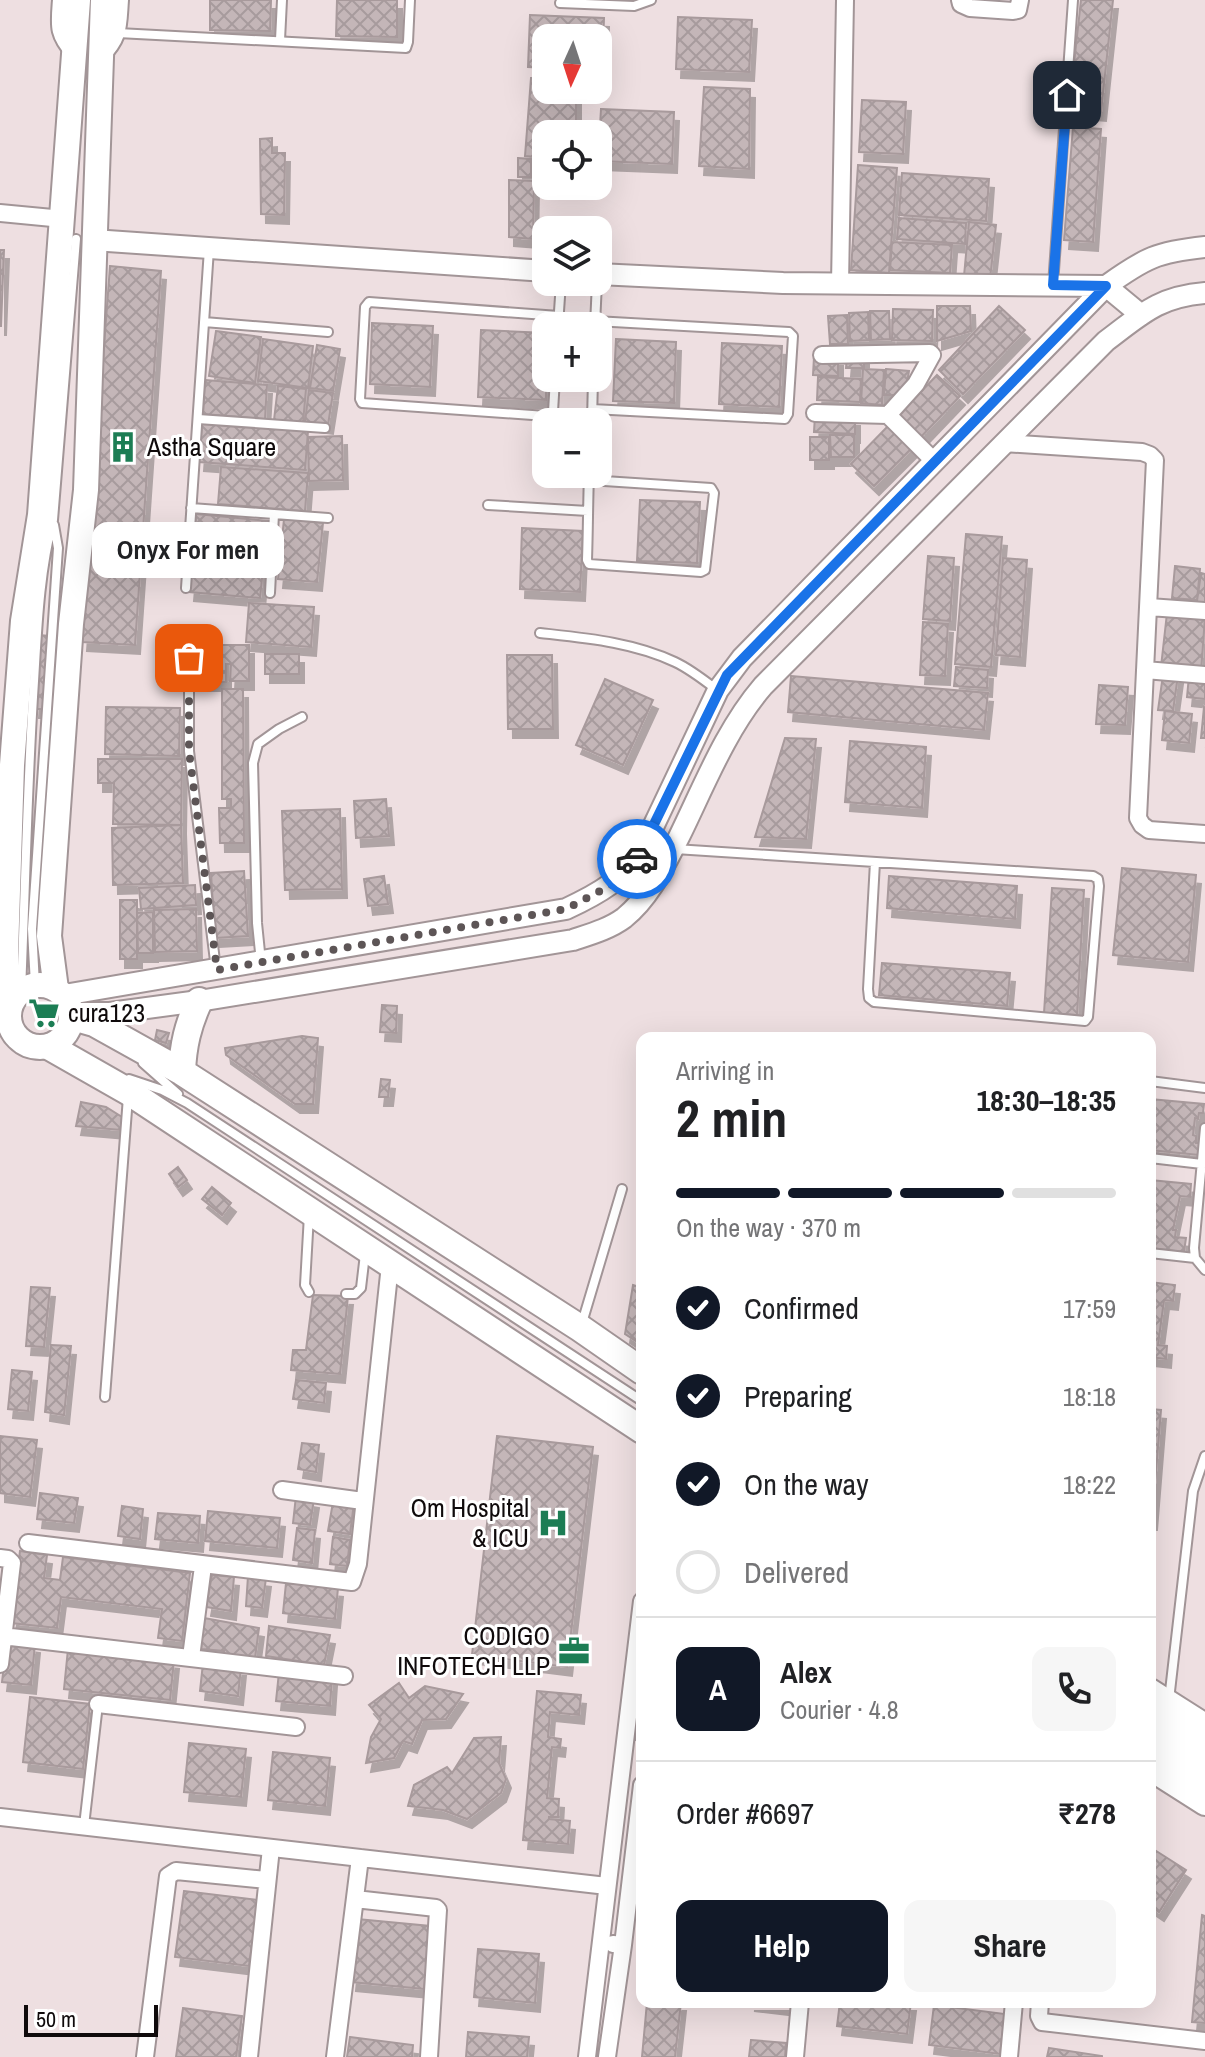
<!DOCTYPE html>
<meta charset="utf-8">
<style>
:root{--surface:#fff;--page:#f6f6f6;--text:#202124;--muted:#757577;--line:#e0e0e0;--accent:#111827}
body{margin:0;font-family:"Archivo Narrow",sans-serif;background:var(--page);color:var(--text);height:100vh;display:flex;flex-direction:column;font-size:30px;white-space:nowrap}
*{box-sizing:border-box;margin:0}
p{font-size:26px;color:var(--muted)}
.icon{flex:none;width:44px;height:44px;fill:none;stroke:currentColor;stroke-width:2;stroke-linecap:round;stroke-linejoin:round}
.map{position:relative;flex:1;overflow:hidden}
.sheet{position:absolute;left:636px;top:1032px;width:520px;height:976px;display:flex;flex-direction:column;background:var(--surface);border-radius:16px;box-shadow:0 8px 32px #0002}
.sheet>*{flex:none}
.needle{width:52px;rotate:183deg}
.fabs{position:absolute;left:532px;top:24px;display:grid;gap:16px}
.fabs a{display:grid;place-items:center;width:80px;height:80px;border-radius:16px;background:var(--surface);box-shadow:0 8px 32px #0002;font-size:40px}
.scale{position:absolute;left:24px;bottom:20px;width:134px;box-sizing:border-box;padding-left:8px;border:4px solid #0f0a0b;border-top:0;font-size:22px;line-height:28px;white-space:nowrap;color:#0f0a0b;-webkit-text-stroke:6px #fff;paint-order:stroke}
.pin{position:absolute;display:grid;place-items:center;width:68px;height:68px;color:#fff;margin:-34px;border-radius:16px;box-shadow:0 4px 12px #0006}
.courier{position:absolute;display:grid;place-items:center;width:80px;height:80px;margin:-40px;border:6px solid #1a73e8;border-radius:50%;background:#fff;color:#222;box-shadow:0 2px 10px #0007}
.bubble{position:absolute;height:56px;border-radius:16px;background:var(--surface);box-shadow:0 8px 32px #0002;font-size:26px;font-weight:700;line-height:56px;text-align:center}
.overview em{font-style:normal;font-weight:700}
.overview div{display:flex;flex-direction:column-reverse}
.overview{display:flex;align-items:center;justify-content:space-between;height:136px;padding:0 40px}
h1{font-size:52px;font-weight:700;line-height:60px}
.bar{display:grid;grid-template-columns:repeat(4,1fr);gap:12px 8px;align-content:center;height:96px;padding:0 40px}
.bar i{height:10px;border-radius:6px;background:var(--line)}
.bar .current{background:var(--accent)}
.bar p{grid-column:span 4}
.line{display:flex;align-items:center;gap:20px;padding:0 40px;border-top:2px solid var(--line)}
.line div{flex:1}
.round{display:grid;place-items:center;flex:none;width:84px;height:84px;border-radius:16px;background:var(--page)}
ol{padding:0 40px;list-style:none}
li{display:flex;align-items:center;gap:24px;height:88px}
li p{margin-inline-start:auto}
li .icon{padding:8px;border-radius:50%;background:var(--accent);color:#fff;stroke-width:4}
li:last-child{color:var(--muted)}
li i{width:44px;height:44px;border:4px solid var(--line);border-radius:50%}
.action{display:flex;gap:16px;margin-top:auto;padding:16px 40px}
.action a{flex:1;height:92px;border-radius:16px;background:var(--accent);color:#fff;font-size:32px;font-weight:700;line-height:92px;text-align:center}
.action a+a{background:var(--page);color:var(--text)}
.map>svg:first-child{display:block}
.building{fill:url(#building-cross-hatch);stroke:#a89a9c;stroke-width:2;filter:url(#shadow)}
.lines{fill:none;stroke-linecap:round;stroke-linejoin:round}
.service-casing{stroke:#a29597;stroke-width:12}
.minor-casing{stroke:#a29597;stroke-width:20}
.tertiary-casing{stroke:#a29597;stroke-width:24}
.secondary-casing{stroke:#a29597;stroke-width:28}
.primary-casing{stroke:#a29597;stroke-width:30}
.service{stroke:#fff;stroke-width:8}
.minor{stroke:#fff;stroke-width:16}
.tertiary{stroke:#fff;stroke-width:20}
.secondary{stroke:#fff;stroke-width:24}
.primary{stroke:#fff;stroke-width:26}
.done{stroke:#5d5556;stroke-width:8;stroke-dasharray:0 14.4}
.route{stroke:#1a73e8;stroke-width:10}
.labels{text-anchor:middle;stroke-width:6;stroke-linejoin:round;paint-order:stroke}
.poi-label{font-size:26px;fill:#0f0a0b;stroke:#fff;text-anchor:start}
</style>
<div class="map">
<svg width="1205" height="2057" viewBox="0 0 1205 2057">
<defs>
<pattern id="building-cross-hatch" width="8" height="8" patternUnits="userSpaceOnUse" patternTransform="scale(2)"><rect width="8" height="8" fill="#c4b6b8"/><path d="M0 0l8 8M0 8l8-8" fill="none" stroke="#a79b9d"/></pattern>
<filter id="shadow"><feDropShadow dx="5" dy="9" stdDeviation="0" flood-color="#0004"/></filter>
</defs>
<rect width="100%" height="100%" fill="#eedfe1"/>
<path class="building" d="M210,0H271L270,31L210,30Z
M337,0H397V37L336,36Z
M1081,0H1113L1101,112L1069,109Z
M530,15L604,18L602,70H598V38H546V68L528,67Z
M678,17L752,20L749,72L676,69Z
M531,78H546V90H576V134H546V158L525,156Z
M704,87L750,89L749,169L699,166Z
M862,100L906,102L903,154L859,152Z
M601,109L674,112L672,164L598,161Z
M1073,127L1101,129L1093,242L1064,240Z
M272,138V153H285L284,215L261,214L260,139Z
M518,158L531,159V177H518Z
M858,165L897,168L889,273L851,270Z
M902,173L989,179L986,221L899,215Z
M509,180L534,181L533,239L509,237Z
M899,218L966,223L965,244L897,239Z
M969,222L996,225L990,279L964,276Z
M892,242L952,245L950,273L890,270Z
M0,250H4L1,326H0Z
M110,266L161,271L135,645L82,642Z
M937,306H970L971,331L937,341Z
M999,306L1025,330L963,394L939,370Z
M893,309L933,310L932,341L892,340Z
M870,311H889L890,339L871,340Z
M868,312L869,340L850,341L849,313Z
M847,315L848,344H830L828,316Z
M372,323L433,326L430,387L370,384Z
M481,330L546,333V400L478,397Z
M216,331L261,337L255,383L209,376Z
M263,339L313,346L308,388L258,381Z
M616,339L676,342L674,403L613,401Z
M722,343L782,346L779,407L719,404Z
M317,345L340,349L333,391L310,388Z
M847,356H864V368H846Z
M814,357H838V376L813,375Z
M863,369L884,370L882,405L861,403Z
M886,369L909,371L905,395H884Z
M937,375L960,396L917,441L894,420Z
M818,377L861,379L860,402L817,400Z
M205,380L267,385L265,419L203,414Z
M278,386L306,389L303,423L274,420Z
M309,390L333,393L328,425L305,422Z
M815,415L855,417V434L814,432Z
M202,423L308,431L305,470L199,462Z
M890,424L913,447L874,486L851,464Z
M830,435H854V457H831Z
M342,436L343,480L309,481L308,437Z
M810,437H829V460H810Z
M221,467L308,473L305,511L218,504Z
M640,500L700,502L697,563L637,561Z
M196,514L268,521L260,598L189,592Z
M284,519L323,523L317,582L278,579Z
M522,528L583,531L580,592L520,589Z
M966,534L1002,537L991,667L955,664Z
M928,556L954,558L950,621L923,619Z
M1003,558L1027,560L1020,657L996,655Z
M1175,566L1200,569L1197,600L1172,598Z
M1201,573L1205,574V609L1196,608Z
M249,603L314,607L311,647L246,642Z
M1167,613L1205,617L1201,672L1161,667Z
M923,622L948,624L945,676L920,675Z
M39,635L49,636L45,709H34Z
M197,645H249V681H230L231,664H226V682H196Z
M265,654H299V674H265Z
M507,655H552L553,729H508Z
M956,667L988,670L987,688L954,686Z
M1163,675H1178L1173,711L1158,710Z
M791,676L988,693L984,730L788,712Z
M1189,676L1205,678V699L1187,697Z
M605,679L653,700L623,765L576,745Z
M1099,685L1128,687L1125,725L1096,724Z
M222,689H243L244,843H220L219,808H231V799H222Z
M106,707L180,708L179,756L105,754Z
M1204,707L1205,708V738H1201Z
M1165,711L1192,714L1189,743L1162,740Z
M785,738L816,739L806,839L755,837Z
M850,741L926,747L922,808L845,802Z
M98,759H182L181,825L113,824L114,783H98Z
M386,799L389,836L356,838L354,801Z
M340,809L342,889L285,890L282,811Z
M181,825L183,883L113,885L112,828Z
M1122,868L1196,875L1188,962L1113,955Z
M244,871L248,936L215,938L211,873Z
M384,876L388,904L368,906L364,879Z
M889,876L1017,886L1015,919L887,908Z
M195,885L196,905L141,909L139,888Z
M1052,888L1084,890L1077,1015L1044,1013Z
M120,900H137V959H120Z
M196,909L197,951L155,952L154,910Z
M153,912V953H138L137,913Z
M882,963L1010,973L1007,1006L879,995Z
M382,1005L397,1006L396,1033L380,1032Z
M157,1030L169,1033L166,1043L155,1040Z
M302,1036L318,1038L313,1104H295L226,1055L225,1048Z
M381,1079L390,1080L388,1097H379Z
M1150,1099L1204,1104L1203,1113H1199L1198,1119L1195,1118L1193,1135L1196,1136V1143H1200L1199,1155L1150,1150Z
M81,1102L106,1107L122,1117L121,1130L76,1126Z
M178,1167L187,1180L178,1187L169,1174Z
M1150,1180L1191,1184L1190,1197L1180,1196L1173,1230H1176L1175,1237L1186,1238L1184,1252L1150,1248Z
M212,1187L231,1203L222,1215L202,1199Z
M1150,1282L1175,1285L1173,1301L1164,1300L1158,1345L1167,1346L1166,1359L1150,1357Z
M633,1285L642,1288V1345L625,1334Z
M31,1287L50,1288L44,1347L26,1346Z
M313,1295L348,1296L340,1374L291,1370L293,1350H306Z
M51,1345L71,1346L64,1415L45,1412Z
M12,1370L32,1372L28,1411L8,1409Z
M296,1380L326,1383L324,1403L293,1399Z
M1150,1409L1161,1410L1152,1521H1150Z
M0,1436L37,1440L30,1497L0,1493Z
M497,1436L593,1447L567,1667L472,1655Z
M302,1443L319,1445L316,1472L298,1469Z
M40,1493L78,1498L74,1523L37,1519Z
M296,1496L314,1499L310,1525L293,1523Z
M333,1502L354,1503L350,1534L328,1531Z
M122,1506L143,1509L140,1539L118,1536Z
M208,1511L280,1518L277,1548L205,1541Z
M158,1513L200,1516L198,1543L155,1539Z
M297,1528L315,1530L312,1563L293,1560Z
M333,1537L350,1540L347,1566L330,1564Z
M20,1551L47,1555L44,1578L60,1580L63,1557L190,1573L182,1641L158,1638L162,1609L61,1597L57,1628L11,1623Z
M212,1575L234,1577L231,1611L206,1607Z
M248,1576L266,1578L262,1608L246,1606Z
M286,1583L338,1588L335,1619L283,1613Z
M204,1618L259,1628L255,1658L224,1656V1651L201,1649Z
M269,1626L330,1635L324,1665L266,1656Z
M7,1640L35,1644L31,1685L2,1682Z
M68,1649L174,1660L170,1700L64,1689Z
M203,1663L241,1667L238,1696L200,1691Z
M279,1672L332,1677L330,1706L276,1701Z
M642,1678V1740H635Z
M399,1683L409,1698L425,1686L463,1694L446,1719L422,1720L412,1744L403,1741L394,1758L366,1763L371,1737L381,1719L369,1705Z
M537,1691L581,1695L579,1715L550,1712L548,1737L561,1739L560,1748L552,1747L547,1798L559,1799L558,1817H549V1819L570,1821L568,1844L523,1840Z
M30,1697L90,1704L83,1769L23,1762Z
M501,1737L499,1763L506,1779L501,1793L467,1819L443,1810L408,1806L414,1785L447,1767L452,1773L474,1738Z
M189,1743L246,1749L241,1797L184,1792Z
M273,1752L330,1758L325,1806L268,1800Z
M1150,1847L1186,1870L1159,1912L1150,1906Z
M184,1891L258,1900L249,1966L175,1957Z
M1202,1915L1205,1916V2023L1192,2022Z
M357,1919L430,1926L424,1989L351,1982Z
M478,1949L539,1954L535,2003L474,1997Z
M647,2002H681L675,2057H642Z
M749,2002H792L791,2007Z
M840,2002H911L907,2034L837,2026Z
M934,2005L1005,2014L1000,2054L929,2045Z
M183,2008L242,2016L236,2057H176Z
M468,2032L529,2037L527,2057H466Z
M350,2037L413,2045L412,2057H347Z
M751,2040L786,2043L785,2057H749Z
M1049,2048L1102,2056V2057H1047Z"/>
<g class="lines">
<defs>
<path id="service" d="M560,3L634,6L651,0
M118,33L406,48L408,42L410,0
M280,40L282,0
M1053,285L1073,0
M204,322L328,332
M595,325L597,282
M558,326L561,282
M555,378L553,412L546,416L362,403L360,399L365,307L369,302L559,316
M592,409L785,419L788,414L793,336L789,332L595,321
M198,419L325,428
M592,422L593,378
M589,480L711,488L714,493L705,570L701,572L589,564L587,560C588,531 588,503 589,474
M488,505L588,511
M191,508L328,518
M186,588L209,249
M270,593L274,514
M540,633C585,638 633,642 675,662C690,669 704,680 717,690
M189,658V751L216,969
M675,849L1093,876L1098,879L1099,886L1088,1017L1085,1021L874,1002L869,998L868,989L875,862
M261,962L257,923L253,763L258,744L279,729L302,717
M35,985L32,929L58,548L54,525
M21,992C25,893 27,795 33,697C37,638 38,577 53,520L76,239
M143,1063L178,1094
M129,1079L162,1090L187,1103L642,1401
M1150,1081L1205,1088
M1205,1128L1194,1248L1195,1258L1205,1270
M1150,1158L1202,1164
M309,1215L305,1285L309,1292
M1150,1253L1195,1258
M346,1294H355L361,1288L365,1254
M582,1323L622,1189
M105,1397L128,1097
M1169,1700L1193,1491L1205,1456
M84,1826L98,1704"/>
<path id="minor" d="M61,0C59,26 57,34 75,54
M960,0L961,4L970,8L1013,11L1018,10L1020,0
M100,57C120,37 118,27 120,0
M0,213L63,219
M840,284L845,0
M822,355L930,353L932,355L916,384L888,415L935,462
M815,413L888,415
M1003,443L1142,452L1150,455L1155,460L1138,818L1142,825L1149,830L1205,834
M1149,607L1205,611
M1145,670L1205,675
M282,1490L363,1501
M28,1543L352,1582L358,1564L390,1265
M0,1558L8,1559L12,1563L0,1664
M11,1637L344,1676
M191,1657L203,1566
M98,1704L296,1727
M0,1817L607,1886
M355,1899L436,1908L438,1910L429,2057
M623,1945L642,1785
M1040,2002L1039,2016L1042,2022L1205,2041
M145,2057L168,1876L176,1871L266,1880
M249,2057L271,1848
M335,2057L360,1858
M587,2057L642,1601
M607,2057L623,1945L613,1944
M795,2057L800,2002
M1009,2057L1014,2002"/>
<path id="tertiary" d="M93,240L546,271
M598,274L783,283L1106,286L1141,315
M64,995L566,909C598,894 624,880 643,848L718,690L742,658L1106,286C1145,258 1157,252 1205,247
M78,1013H110L199,1001L573,940C591,934 609,929 624,918C650,897 664,866 679,837C704,786 726,729 763,686L1106,341C1142,314 1158,297 1205,293"/>
<path id="secondary" d="M9 1016a31 31 0 1 1 62 0a31 31 0 1 1-62 0Z
M56,989L49,936L71,624L86,490L103,0
M11,1003L6,977V952L12,765L23,621L40,515L78,0
M1150,1691L1205,1726
M1150,1768L1205,1803"/>
<path id="primary" d="M73,1017L94,1023L182,1072L580,1328L642,1371
M50,1047L129,1092L642,1430
M182,1072C183,1045 188,1025 199,1001
M1150,1716L1205,1752
M1150,1744L1205,1780"/>
</defs>
<use href="#service" class="service-casing"/>
<use href="#minor" class="minor-casing"/>
<use href="#tertiary" class="tertiary-casing"/>
<use href="#secondary" class="secondary-casing"/>
<use href="#primary" class="primary-casing"/>
<use href="#service" class="service"/>
<use href="#minor" class="minor"/>
<use href="#tertiary" class="tertiary"/>
<use href="#secondary" class="secondary"/>
<use href="#primary" class="primary"/>
</g>
<g class="lines">
<path class="done" d="M189,658V751L217,970L566,909L615,883L637,859"/>
<path class="route" d="M637,859L727,675L1106,286L1053,285L1067,95"/>
</g>
<defs>
<symbol id="building-bare" viewBox="-9 -9 18 18"><path d="M-4-6H4V6H1V3H-1V6H-4ZM-2.5-4.3h1.7v1.8h-1.7ZM.8-4.3h1.7v1.8H.8ZM-2.5-1h1.7V.8h-1.7ZM.8-1h1.7V.8H.8Z" fill="#1c7d54" stroke="#fff" stroke-width="2.5" paint-order="stroke"/></symbol>
<symbol id="supermarket-bare" viewBox="-9 -9 18 18"><path d="M-6-5.5h2.5l.6 2H6L4.5 2H-2.5L-4.4-4H-6ZM-1.5 3.2a1.3 1.3 0 1 0 .1 0ZM3 3.2a1.3 1.3 0 1 0 .1 0Z" fill="#1c7d54" stroke="#fff" stroke-width="2.5" paint-order="stroke"/></symbol>
<symbol id="hospital-bare" viewBox="-9 -9 18 18"><path d="M-5-5h3v3.5h4V-5h3V5h-3V1.5h-4V5h-3Z" fill="#1c7d54" stroke="#fff" stroke-width="2.5" paint-order="stroke"/></symbol>
<symbol id="office-bare" viewBox="-9 -9 18 18"><path d="M-6-3h4V-5.5h4V-3h4V5H-6ZM-1-4.5V-3h2v-1.5ZM-6 0V1H6V0Z" fill="#1c7d54" stroke="#fff" stroke-width="2.5" paint-order="stroke"/></symbol>
</defs>
<g fill-rule="evenodd">
<use href="#building-bare" x="101" y="425" width="44" height="44"/>
<use href="#supermarket-bare" x="22" y="991" width="44" height="44"/>
<use href="#hospital-bare" x="531" y="1501" width="44" height="44"/>
<use href="#office-bare" x="552" y="1629" width="44" height="44"/>
</g>
<g class="labels">
<g class="poi-label">
<text x="147" y="456">Astha Square</text>
<text x="68" y="1022">cura123</text>
<text x="529" y="1517" text-anchor="end">Om Hospital<tspan x="529" dy="30">&amp; ICU</tspan></text>
<text x="550" y="1645" text-anchor="end">CODIGO<tspan x="550" dy="30">INFOTECH LLP</tspan></text>
</g>
</g>
</svg>
<div class="fabs">
<a><svg class="needle" viewBox="-14 -14 28 28"><path d="M0-13l5 13h-10z" fill="#e53935"/><path d="M0 13l5-13h-10z" fill="#757577"/></svg></a>
<a><svg class="icon" aria-label="locate" viewBox="0 0 24 24"><circle cx="12" cy="12" r="6"/><path d="M12 2v4M12 18v4M2 12h4M18 12h4"/></svg></a>
<a><svg class="icon" aria-label="layers" viewBox="0 0 24 24"><path d="M12 4l9 5-9 5-9-5zM3 14l9 5 9-5"/></svg></a>
<a>+</a>
<a>−</a>
</div>
<div class="scale">50 m</div>
<div class="pin" style="left:189px;top:658px;background:#ea580c"><svg class="icon" aria-label="bag" viewBox="0 0 24 24"><path d="M5 8h14l-1 12H6zM9 8a3 3 0 0 1 6 0"/></svg></div>
<div class="pin" style="left:1067px;top:95px;background:#1f2937"><svg class="icon" aria-label="home" viewBox="0 0 24 24"><path d="M3 11l9-7 9 7M6 9v11h12V9"/></svg></div>
<div class="courier" style="left:637px;top:859px"><svg class="icon" aria-label="car" viewBox="0 0 24 24"><path d="M5 17H2v-5l4-1 3-4h7l3 4 3 1v5h-3M9 17h6M6 11h13"/><circle cx="7" cy="17" r="2"/><circle cx="17" cy="17" r="2"/></svg></div>
<div class="bubble" style="left:92px;top:522px;width:192px">Onyx For men</div>
<section class="sheet">
<div class="overview"><div><h1>2 min</h1><p>Arriving in</p></div><em>18:30–18:35</em></div>
<div class="bar"><i class="current"></i><i class="current"></i><i class="current"></i><i></i><p>On the way · 370 m</p></div>
<ol>
<li><svg class="icon" aria-label="check" viewBox="0 0 24 24"><path d="M5 12l5 5 9-10"/></svg>Confirmed<p>17:59</p></li>
<li><svg class="icon" aria-label="check" viewBox="0 0 24 24"><path d="M5 12l5 5 9-10"/></svg>Preparing<p>18:18</p></li>
<li><svg class="icon" aria-label="check" viewBox="0 0 24 24"><path d="M5 12l5 5 9-10"/></svg>On the way<p>18:22</p></li>
<li><i></i>Delivered</li>
</ol>
<div class="line" style="height:144px"><b class="round" style="background:var(--accent);color:#fff">A</b><div><b>Alex</b><p>Courier · 4.8</p></div><a class="round"><svg class="icon" aria-label="phone" viewBox="0 0 24 24"><path d="M5 4h4l2 5-3 2q2 4 5 5l2-3 5 2v4C11 20 4 13 5 4z"/></svg></a></div>
<div class="line" style="height:104px"><div>Order #6697</div><b>₹278</b></div>
<div class="action"><a>Help</a><a>Share</a></div>
</section>
</div>
